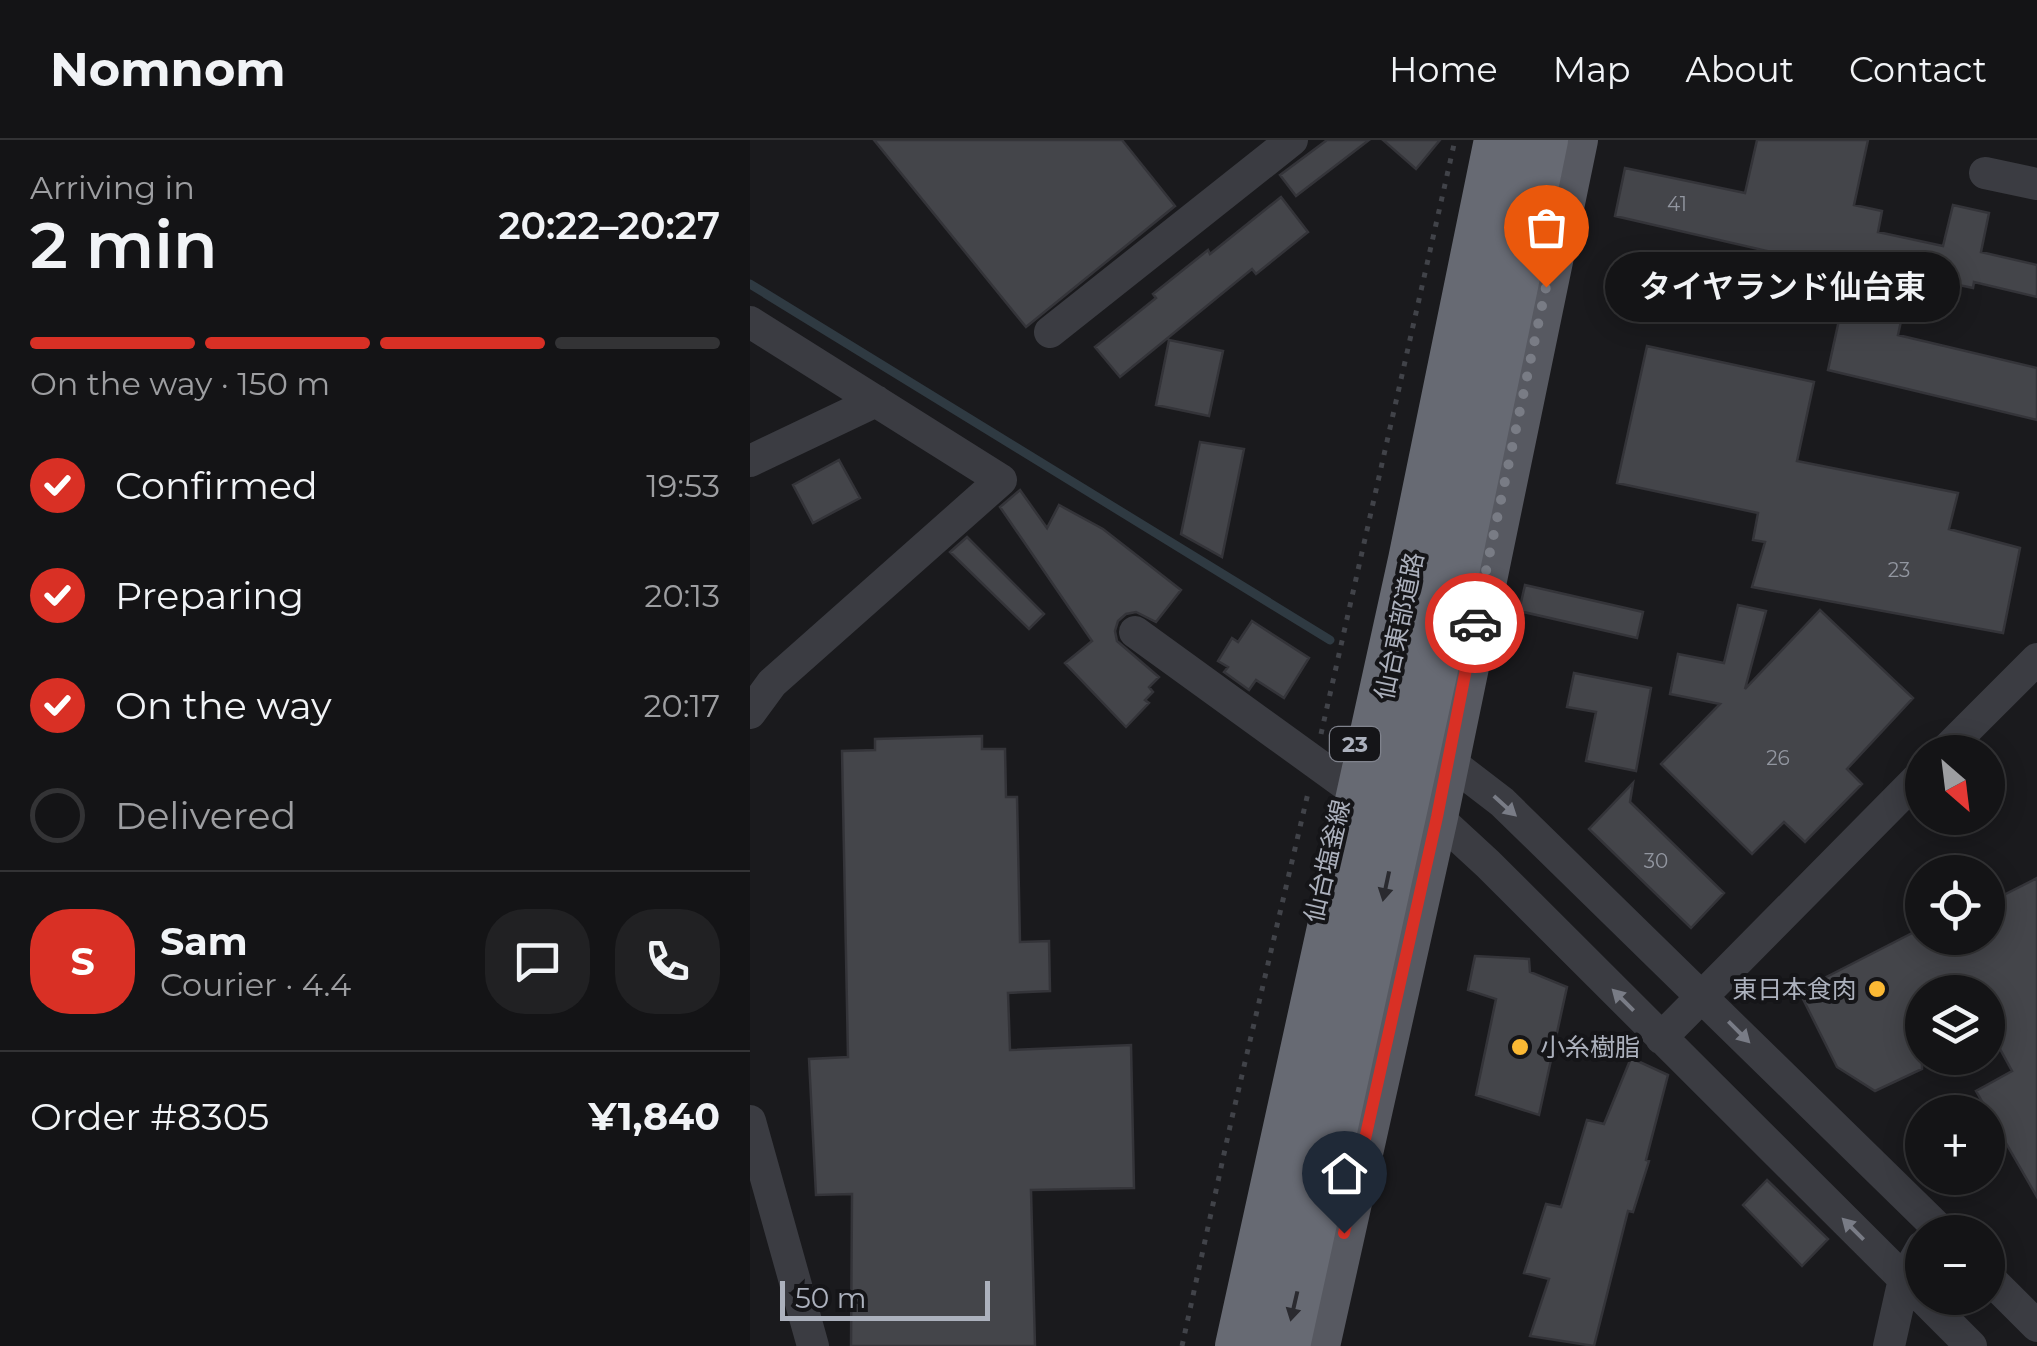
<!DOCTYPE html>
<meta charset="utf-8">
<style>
:root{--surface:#141416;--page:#212123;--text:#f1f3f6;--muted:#9d9ea1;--line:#333335;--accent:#d93025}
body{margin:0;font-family:Montserrat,"Noto Sans JP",sans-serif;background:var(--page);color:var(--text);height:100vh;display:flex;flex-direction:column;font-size:38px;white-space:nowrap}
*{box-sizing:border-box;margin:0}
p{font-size:32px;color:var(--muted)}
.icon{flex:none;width:55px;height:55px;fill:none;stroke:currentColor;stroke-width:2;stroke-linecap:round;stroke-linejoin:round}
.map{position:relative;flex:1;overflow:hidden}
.drawer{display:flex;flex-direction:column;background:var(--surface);width:750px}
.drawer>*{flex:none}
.needle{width:65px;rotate:152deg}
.controls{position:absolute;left:1155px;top:595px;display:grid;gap:20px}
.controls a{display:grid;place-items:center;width:100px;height:100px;border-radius:50%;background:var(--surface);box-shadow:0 5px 25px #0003,0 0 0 2px var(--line);font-size:50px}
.scale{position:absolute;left:30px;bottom:25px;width:210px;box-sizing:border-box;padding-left:10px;border:5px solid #acb1bd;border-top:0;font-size:28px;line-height:35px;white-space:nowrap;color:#acb1bd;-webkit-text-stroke:8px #151518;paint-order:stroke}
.pin{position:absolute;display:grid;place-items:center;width:85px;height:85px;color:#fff;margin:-102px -42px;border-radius:50% 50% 50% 0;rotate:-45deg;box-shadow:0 0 10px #0007}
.pin .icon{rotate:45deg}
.courier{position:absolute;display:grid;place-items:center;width:100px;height:100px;margin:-50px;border:8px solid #d93025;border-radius:50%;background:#fff;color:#222;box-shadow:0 2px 12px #0007}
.bubble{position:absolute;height:70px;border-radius:35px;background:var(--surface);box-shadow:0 5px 25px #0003,0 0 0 2px var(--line);font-size:32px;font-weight:600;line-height:70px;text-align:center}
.head em{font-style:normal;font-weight:600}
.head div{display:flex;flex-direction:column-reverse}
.head{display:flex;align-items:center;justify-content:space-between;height:170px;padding:0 30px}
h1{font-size:65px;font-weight:600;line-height:75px}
.bar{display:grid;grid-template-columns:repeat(4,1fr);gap:15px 10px;align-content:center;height:120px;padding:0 30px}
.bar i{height:12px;border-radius:8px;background:var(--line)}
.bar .active{background:var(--accent)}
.bar p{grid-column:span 4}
.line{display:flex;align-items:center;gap:25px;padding:0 30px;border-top:2px solid var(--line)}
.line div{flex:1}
.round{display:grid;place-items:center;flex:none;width:105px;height:105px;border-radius:40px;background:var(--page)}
ol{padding:0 30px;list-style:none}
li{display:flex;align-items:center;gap:30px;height:110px}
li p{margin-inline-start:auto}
li .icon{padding:10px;border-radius:50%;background:var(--accent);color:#fff;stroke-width:4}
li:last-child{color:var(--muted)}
li i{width:55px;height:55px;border:5px solid var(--line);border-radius:50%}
header{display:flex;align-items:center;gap:60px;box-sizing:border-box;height:140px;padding:0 50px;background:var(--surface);border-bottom:2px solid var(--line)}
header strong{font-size:48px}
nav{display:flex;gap:55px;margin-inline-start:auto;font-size:35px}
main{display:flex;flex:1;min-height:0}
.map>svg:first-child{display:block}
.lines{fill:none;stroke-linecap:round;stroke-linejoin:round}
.stream{stroke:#2f3a42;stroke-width:9}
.building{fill:#44454a;stroke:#343439;stroke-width:2.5}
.path{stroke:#414349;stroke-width:5;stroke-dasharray:5 8;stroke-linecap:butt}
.minor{stroke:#3b3c42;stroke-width:32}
.major{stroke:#575961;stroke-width:42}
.highway-bridge{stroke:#676a73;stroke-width:50}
.oneway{fill:#797c86}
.oneway2{fill:#2a2a2f}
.done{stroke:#797c85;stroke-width:10;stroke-dasharray:0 18}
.route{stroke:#d93025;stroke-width:12}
.poi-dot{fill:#fbb934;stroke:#151518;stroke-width:4}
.labels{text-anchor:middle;stroke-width:8;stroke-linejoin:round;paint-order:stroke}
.number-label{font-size:20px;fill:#9296a0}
.shield{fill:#151518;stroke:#7f828c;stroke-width:2.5}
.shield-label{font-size:22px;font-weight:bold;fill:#acb1bd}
.street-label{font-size:25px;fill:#acb1bd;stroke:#151518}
.poi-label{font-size:25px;fill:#acb1bd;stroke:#151518;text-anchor:end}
</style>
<header>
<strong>Nomnom</strong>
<nav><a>Home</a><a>Map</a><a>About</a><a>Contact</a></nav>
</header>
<main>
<section class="drawer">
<div class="head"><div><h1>2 min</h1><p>Arriving in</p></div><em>20:22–20:27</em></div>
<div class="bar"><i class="active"></i><i class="active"></i><i class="active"></i><i></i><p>On the way · 150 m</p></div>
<ol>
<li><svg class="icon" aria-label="check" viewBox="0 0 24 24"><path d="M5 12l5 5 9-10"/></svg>Confirmed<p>19:53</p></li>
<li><svg class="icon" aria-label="check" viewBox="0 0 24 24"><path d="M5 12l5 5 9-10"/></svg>Preparing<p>20:13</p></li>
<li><svg class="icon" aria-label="check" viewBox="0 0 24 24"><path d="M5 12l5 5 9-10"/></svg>On the way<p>20:17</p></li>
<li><i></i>Delivered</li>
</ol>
<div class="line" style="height:180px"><b class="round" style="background:var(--accent);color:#fff">S</b><div><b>Sam</b><p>Courier · 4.4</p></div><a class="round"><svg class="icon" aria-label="chat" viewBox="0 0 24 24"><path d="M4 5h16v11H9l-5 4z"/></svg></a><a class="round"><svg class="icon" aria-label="phone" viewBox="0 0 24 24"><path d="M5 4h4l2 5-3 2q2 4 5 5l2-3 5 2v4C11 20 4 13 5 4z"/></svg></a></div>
<div class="line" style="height:130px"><div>Order #8305</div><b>¥1,840</b></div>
</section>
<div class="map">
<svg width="1287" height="1206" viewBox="0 0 1287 1206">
<rect width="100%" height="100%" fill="#1a1a1d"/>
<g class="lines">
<path class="stream" d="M0,144L580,500"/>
</g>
<path class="building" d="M124,0H372L425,66L276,187Z
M577,0H619L546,56L530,35Z
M633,0H690L666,29Z
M1007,0H1118L1104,65L1132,71L1128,92L1193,106L1203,65L1239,73L1231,112L1287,125V157L1224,142L1223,148L1161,135L1148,195L1287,228V280L1078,230L1100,130L865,76L875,28L995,53Z
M531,57L558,92L506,134L502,129L370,237L345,207L406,158L403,154L458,110L460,114Z
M419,200L473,211L459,276L406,265Z
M897,206L1064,242L1047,321L1208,353L1199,389L1270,408L1253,493L1002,447L1015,402L1003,400L1008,373L867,343Z
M450,302L494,309L472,417L431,394Z
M89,320L110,358L63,383L43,345Z
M270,350L297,388L309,365L353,389L431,450L406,482L386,472L376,474L368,481L365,491L367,501L409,537L399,547L403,552L395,560L399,563L376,587L315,523L342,501L250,367Z
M217,397L294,474L279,489L200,412Z
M775,445L893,472L887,498L769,471Z
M988,465L1016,471L995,549L1070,470L1163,558L1097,629L1112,644L1055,702L1034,682L1002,714L911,624L970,564L920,554L928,514L974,523Z
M502,481L559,518L534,558L506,540L499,550L474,532L478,527L468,521L482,498L488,502Z
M824,533L901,548L886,631L836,621L846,572L817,567Z
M232,596V609H255L256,657H267L270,802L299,801L300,851L258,853L260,910L381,905L384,1048L281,1050L285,1206H101L102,1054L66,1055L59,919L98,917L92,611L125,610V599Z
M883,643L880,662L974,753L941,788L839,689Z
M1287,738V1057L1226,951L1262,931L1238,887V852H1172V929L1125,951L1087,927L1049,851L1172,788V798H1238V763Z
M725,816L779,819L780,832L817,847L789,975L726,955L746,859L718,850Z
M881,918L918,935L896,1020L899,1021L883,1072L878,1071L844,1206L780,1196L799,1139L774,1133L796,1064L811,1067L837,980L854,984Z
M1017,1040L1078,1099L1052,1126L993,1065Z"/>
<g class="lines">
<path class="path" d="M571,594L705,0
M432,1206L481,982L558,653"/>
<path class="minor" d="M1235,33L1287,44
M0,182L251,340L22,543L0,573
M300,192L542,0
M0,321L126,261
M385,492L595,644
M1194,612L1287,519
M679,615L696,619L752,662L1192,1092
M670,674L687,677L738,724L1172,1157
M911,898L1172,634
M0,981L63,1206
M1238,1137L1287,1186
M1173,1158L1221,1206
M1139,1206L1154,1139L1172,1107"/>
<path class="major" d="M569,1206L687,677L827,0"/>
<path class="highway-bridge" d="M490,1206L663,420L749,0
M535,1206L705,428L793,0"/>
</g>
<defs><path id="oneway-solid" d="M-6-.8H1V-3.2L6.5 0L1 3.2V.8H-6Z" transform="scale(2.5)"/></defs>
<g class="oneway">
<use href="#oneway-solid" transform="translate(755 666) rotate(42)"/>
<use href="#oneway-solid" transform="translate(873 860) rotate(-135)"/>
<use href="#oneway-solid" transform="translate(989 892) rotate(45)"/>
<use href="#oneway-solid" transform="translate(1103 1089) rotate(-135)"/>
</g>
<g class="oneway2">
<use href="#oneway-solid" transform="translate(636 746) rotate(102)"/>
<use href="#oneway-solid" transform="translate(544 1166) rotate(103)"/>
</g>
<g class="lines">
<path class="done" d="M725,483L796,147"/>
<path class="route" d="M594,1093L687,677L725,483"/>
</g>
<g class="poi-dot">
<circle cx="1127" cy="849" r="10"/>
<circle cx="770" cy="907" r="10"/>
</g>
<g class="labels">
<g class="number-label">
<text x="927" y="71">41</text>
<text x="1149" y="437">23</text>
<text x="1028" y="625">26</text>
<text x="906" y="728">30</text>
</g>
<rect class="shield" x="580" y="587" width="50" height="34" rx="8"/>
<g class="shield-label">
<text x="605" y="612">23</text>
</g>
<g class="street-label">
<text transform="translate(649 486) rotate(-78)" y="9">仙台東部道路</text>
<text transform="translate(577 721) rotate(-77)" y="9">仙台塩釜線</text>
</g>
<g class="poi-label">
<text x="1107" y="858">東日本食肉</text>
<text x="790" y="916" text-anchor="start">小糸樹脂</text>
</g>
</g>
</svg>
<div class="controls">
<a><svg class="needle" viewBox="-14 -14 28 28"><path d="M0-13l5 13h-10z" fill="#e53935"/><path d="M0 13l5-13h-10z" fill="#9d9ea1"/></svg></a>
<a><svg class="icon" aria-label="locate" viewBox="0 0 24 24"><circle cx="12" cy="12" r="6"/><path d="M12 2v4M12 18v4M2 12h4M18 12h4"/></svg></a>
<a><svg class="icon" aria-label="layers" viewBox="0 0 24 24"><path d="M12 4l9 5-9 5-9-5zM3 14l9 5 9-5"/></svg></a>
<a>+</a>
<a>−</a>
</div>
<div class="scale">50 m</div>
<div class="pin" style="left:796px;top:147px;background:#ea580c"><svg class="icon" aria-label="bag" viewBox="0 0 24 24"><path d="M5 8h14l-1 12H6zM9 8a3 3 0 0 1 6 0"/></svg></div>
<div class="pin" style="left:594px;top:1093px;background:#1f2937"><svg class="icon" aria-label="home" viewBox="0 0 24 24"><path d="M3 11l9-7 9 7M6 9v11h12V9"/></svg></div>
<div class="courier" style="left:725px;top:483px"><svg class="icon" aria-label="car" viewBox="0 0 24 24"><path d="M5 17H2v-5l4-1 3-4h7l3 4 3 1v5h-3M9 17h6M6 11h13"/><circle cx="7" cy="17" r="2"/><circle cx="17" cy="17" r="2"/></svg></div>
<div class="bubble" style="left:855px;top:112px;width:355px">タイヤランド仙台東</div>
</div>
</main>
